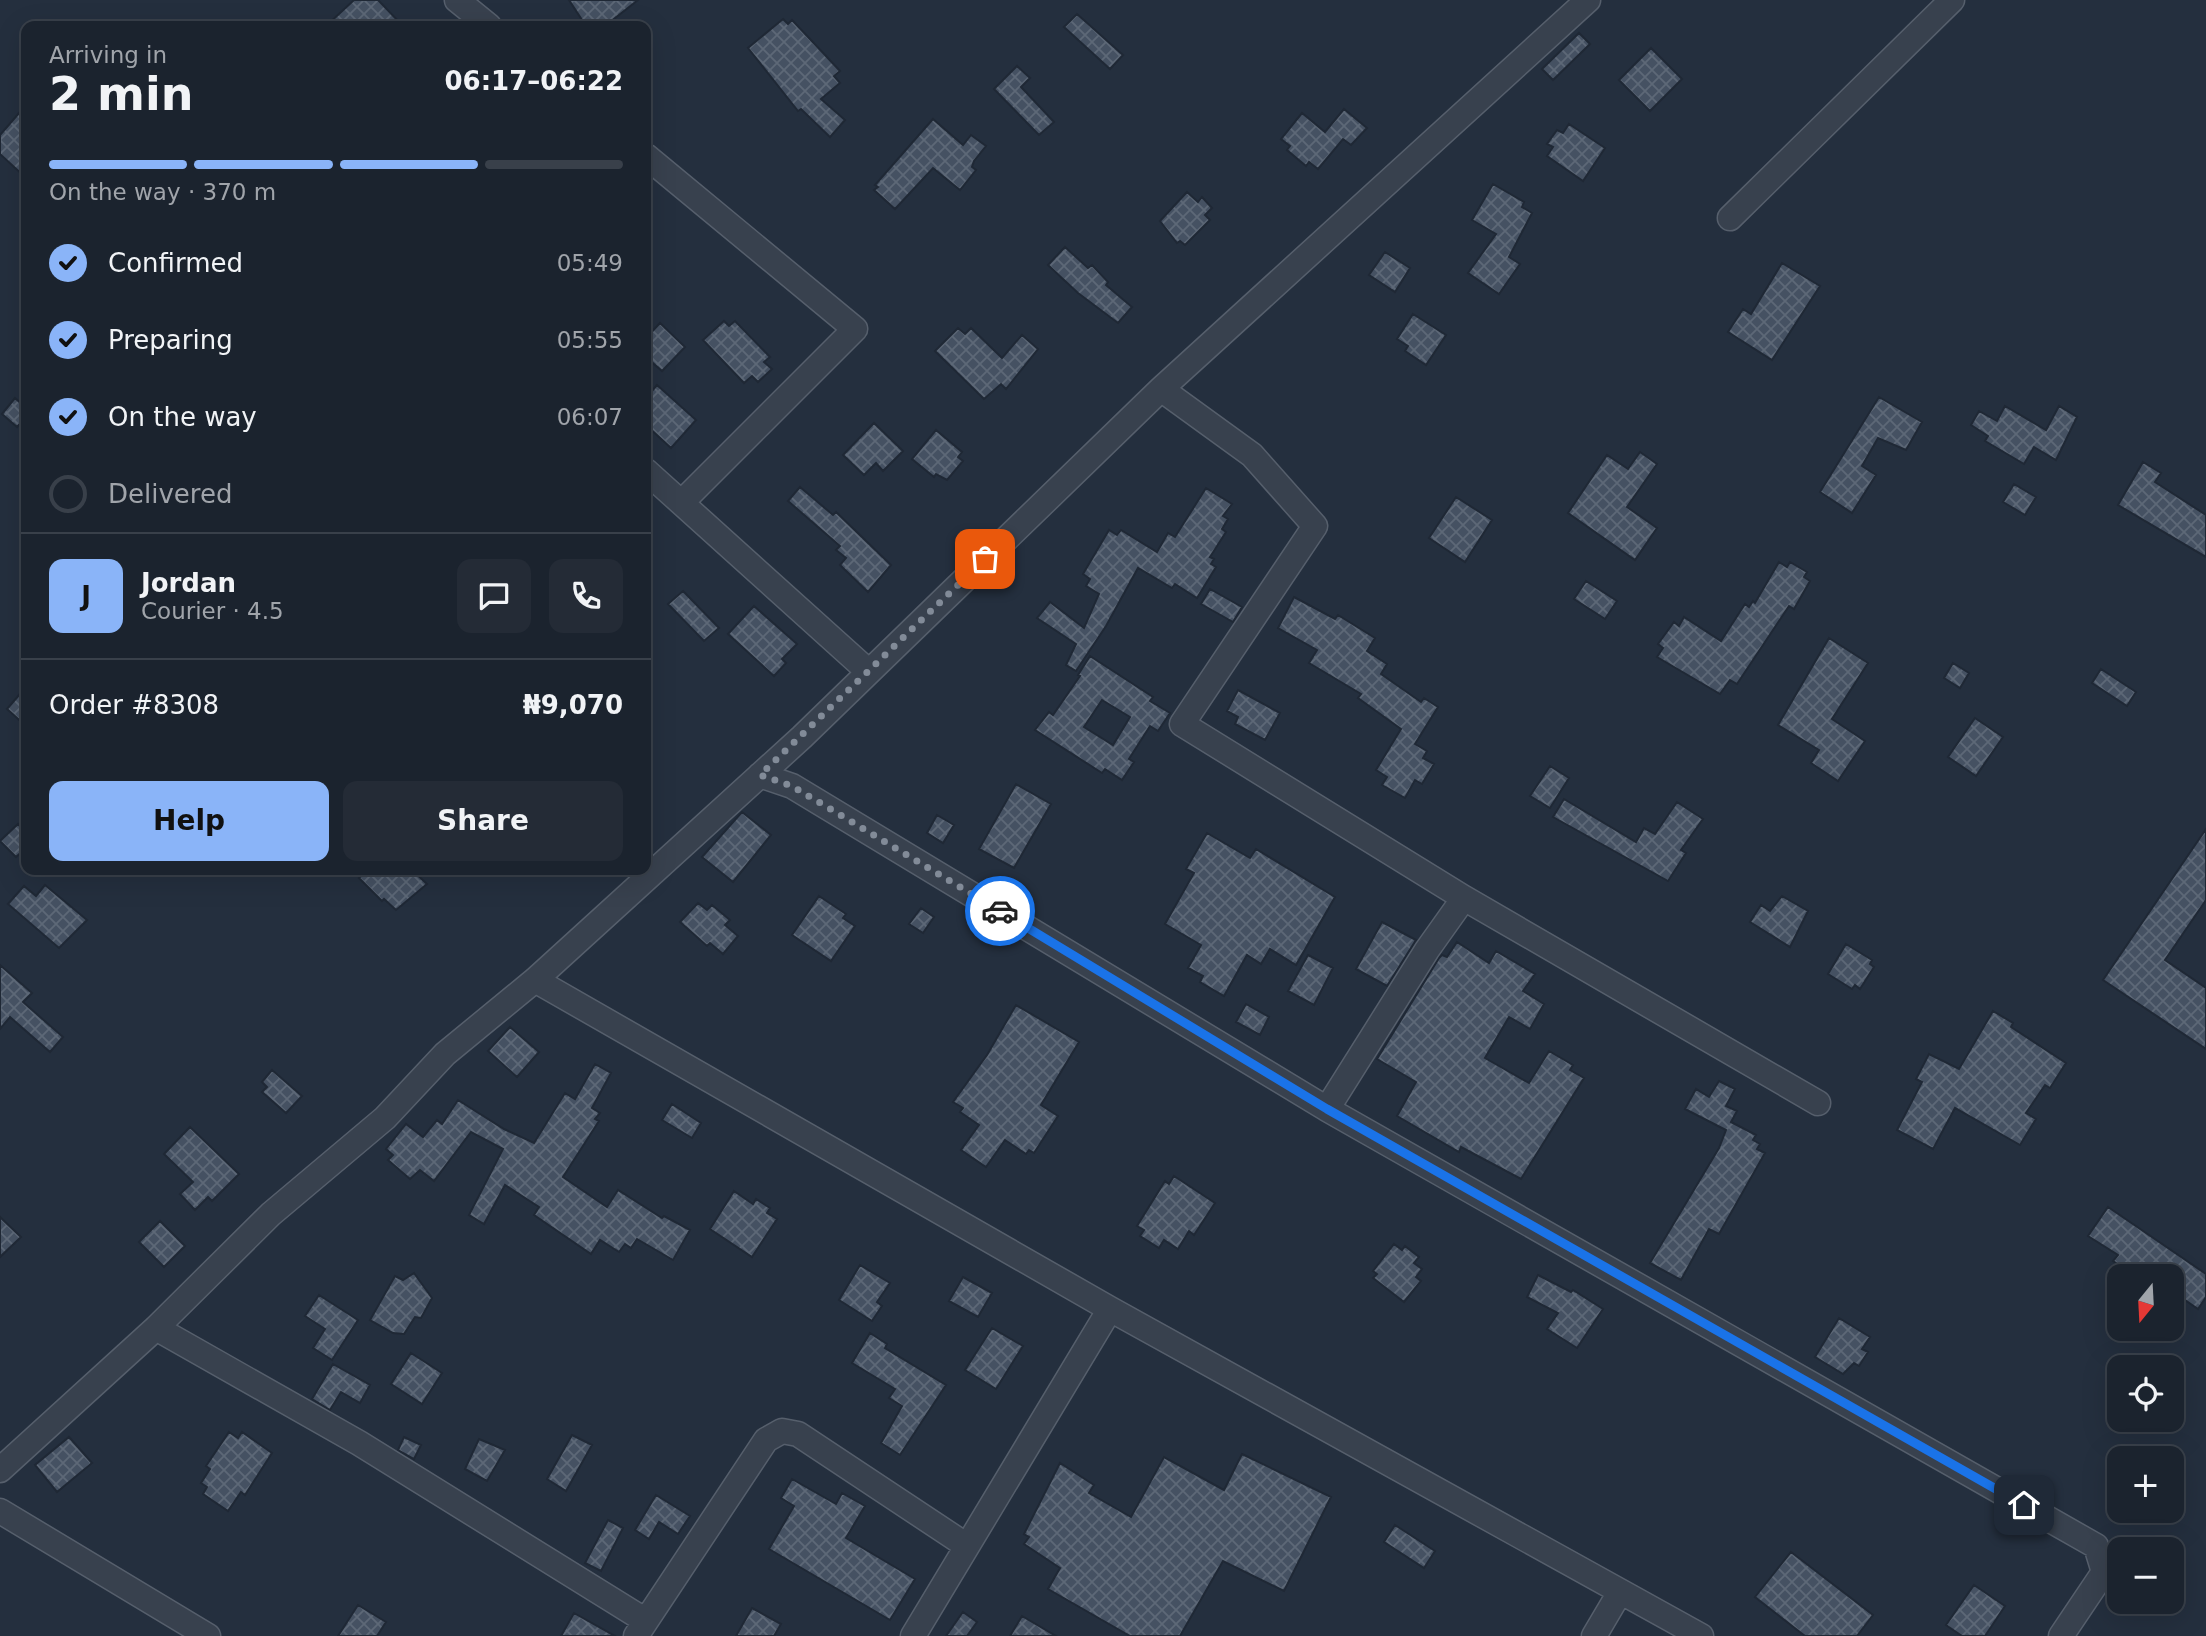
<!DOCTYPE html>
<meta charset="utf-8">
<style>
:root{--surface:#1b232e;--page:#242b36;--text:#f1f3f6;--muted:#a0a4aa;--line:#39404a;--accent:#8ab4f8}
body{margin:0;font-family:"DejaVu Sans",sans-serif;background:var(--page);color:var(--text);height:100vh;display:flex;flex-direction:column;font-size:26px;white-space:nowrap}
*{box-sizing:border-box;margin:0}
p{font-size:23px;color:var(--muted)}
.icon{flex:none;width:38px;height:38px;fill:none;stroke:currentColor;stroke-width:2;stroke-linecap:round;stroke-linejoin:round}
.map{position:relative;flex:1;overflow:hidden}
.side{position:absolute;left:21px;top:21px;width:630px;height:854px;display:flex;flex-direction:column;background:var(--surface);border-radius:14px;box-shadow:0 7px 28px #0002,0 0 0 2px var(--line)}
.side>*{flex:none}
.needle{width:46px;rotate:198deg}
.fabs{position:absolute;left:2107px;top:1264px;display:grid;gap:14px}
.fabs a{display:grid;place-items:center;width:77px;height:77px;border-radius:14px;background:var(--surface);box-shadow:0 7px 28px #0002,0 0 0 2px var(--line);font-size:35px}
.pin{position:absolute;display:grid;place-items:center;width:60px;height:60px;color:#fff;margin:-30px;border-radius:14px;box-shadow:0 4px 10px #0006}
.courier{position:absolute;display:grid;place-items:center;width:70px;height:70px;margin:-35px;border:5px solid #1a73e8;border-radius:50%;background:#fff;color:#222;box-shadow:0 2px 9px #0007}
.summary em{font-style:normal;font-weight:700}
.summary div{display:flex;flex-direction:column-reverse}
.summary{display:flex;align-items:center;justify-content:space-between;height:119px;padding:0 28px}
h1{font-size:46px;font-weight:700;line-height:52px}
.bar{display:grid;grid-template-columns:repeat(4,1fr);gap:10px 7px;align-content:center;height:84px;padding:0 28px}
.bar i{height:9px;border-radius:5px;background:var(--line)}
.bar .on{background:var(--accent)}
.bar p{grid-column:span 4}
.line{display:flex;align-items:center;gap:18px;padding:0 28px;border-top:2px solid var(--line)}
.line div{flex:1}
.round{display:grid;place-items:center;flex:none;width:74px;height:74px;border-radius:14px;background:var(--page)}
ol{padding:0 28px;list-style:none}
li{display:flex;align-items:center;gap:21px;height:77px}
li p{margin-inline-start:auto}
li .icon{padding:7px;border-radius:50%;background:var(--accent);color:#111;stroke-width:4}
li:last-child{color:var(--muted)}
li i{width:38px;height:38px;border:4px solid var(--line);border-radius:50%}
.action{display:flex;gap:14px;margin-top:auto;padding:14px 28px}
.action a{flex:1;height:80px;border-radius:14px;background:var(--accent);color:#111;font-size:28px;font-weight:700;line-height:80px;text-align:center}
.action a+a{background:var(--page);color:var(--text)}
.map>svg:first-child{display:block}
.building{fill:url(#building-cross-hatch);stroke:#1f2835;stroke-width:2;fill-rule:evenodd}
.lines{fill:none;stroke-linecap:round;stroke-linejoin:round}
.street-casing{stroke:#565f6c;stroke-width:27}
.street{stroke:#38414e;stroke-width:24}
.done{stroke:#828b98;stroke-width:7;stroke-dasharray:0 12.6}
.route{stroke:#1a73e8;stroke-width:9}
</style>
<div class="map">
<svg width="2206" height="1636" viewBox="0 0 2206 1636">
<defs>
<pattern id="building-cross-hatch" width="8" height="8" patternUnits="userSpaceOnUse" patternTransform="scale(1.75)"><rect width="8" height="8" fill="#455162"/><path d="M0 0l8 8M0 8l8-8" fill="none" stroke="#5d6877"/></pattern>
</defs>
<rect width="100%" height="100%" fill="#242f3e"/>
<path class="building" d="M354,0H378L403,26H326Z
M569,0H638L605,26H586Z
M1077,14L1123,55L1110,69L1064,27Z
M783,19L788,24L792,20L840,71L834,76L840,83L821,99L845,120L830,137L801,109L798,111L748,48Z
M1579,33L1590,44L1553,80L1542,69Z
M1651,48L1682,79L1650,111L1619,80Z
M1017,66L1030,78L1021,87L1054,122L1039,135L994,89Z
M26,105V178L0,154V135Z
M1344,109L1367,128L1351,145L1343,139L1318,169L1309,162L1306,166L1287,150L1290,146L1281,139L1302,113L1325,132Z
M933,119L963,145L971,135L986,146L974,161L972,167L976,170L960,190L933,168L895,209L874,190L878,187L875,185Z
M1569,124L1605,148L1583,181L1547,156L1553,147L1547,144L1557,130L1563,133Z
M1493,184L1524,202L1522,207L1532,213L1509,257L1520,264L1499,294L1468,273L1496,234L1472,220Z
M1187,192L1198,202L1202,197L1212,208L1205,215L1210,220L1185,245L1180,241L1177,243L1160,221Z
M1065,247L1088,268L1092,265L1108,282L1106,285L1132,307L1118,323L1078,293L1048,265Z
M1385,252L1410,268L1395,292L1369,275Z
M1782,263L1820,286L1772,360L1728,332L1743,309L1751,314Z
M1413,314L1446,335L1426,365L1405,351L1408,346L1397,339Z
M724,321L729,326L735,321L770,357L764,362L772,369L758,382L752,376L744,383L703,340Z
M660,323L685,347L662,371L646,357V338Z
M958,328L965,334L971,328L1002,358L1022,335L1038,349L1006,389L1001,384L984,399L935,351Z
M657,385L696,420L671,448L646,425V398Z
M1879,397L1922,422L1906,450L1878,438L1862,466L1876,475L1852,513L1820,492Z
M15,398L26,408V417L17,427L2,414Z
M2005,406L2046,430L2059,406L2077,417L2056,460L2034,447L2024,464L1985,441L1988,436L1971,425L1979,411L1997,421Z
M874,423L903,451L883,471L876,463L864,475L843,455Z
M936,430L962,452L958,457L963,461L947,480L936,474L934,477L912,459Z
M1640,452L1657,464L1627,507L1657,528L1635,560L1568,513L1607,455L1628,469Z
M2143,462L2161,473L2155,482L2206,515V557L2118,505Z
M2014,484L2036,497L2025,515L2003,502Z
M800,487L833,515L836,512L891,565L868,592L840,565L846,558L836,550L840,546L788,501Z
M1206,488L1232,504L1223,516L1228,519L1222,529L1226,532L1210,557L1214,559L1211,564L1216,567L1197,598L1175,584L1172,588L1138,568L1106,626L1076,671L1066,665L1076,644L1037,618L1050,602L1084,628L1099,594L1086,586L1090,579L1083,574L1109,530L1117,535L1121,530L1157,552L1168,533L1175,537Z
M1456,497L1492,520L1465,562L1429,538Z
M1779,562L1787,567L1790,562L1807,572L1804,577L1810,581L1794,609L1789,606L1737,684L1730,680L1720,694L1657,657L1663,648L1658,644L1674,622L1679,626L1684,617L1721,641L1745,604L1749,607L1753,601L1755,603Z
M1586,581L1617,601L1605,619L1574,599Z
M1210,589L1242,607L1233,622L1201,604Z
M683,591L719,628L704,641L668,604Z
M1294,597L1335,619L1338,615L1375,638L1367,651L1387,664L1381,674L1421,702L1424,698L1438,707L1415,744L1427,751L1423,758L1434,764L1422,784L1415,780L1405,798L1382,785L1387,777L1376,770L1401,729L1358,698L1361,694L1309,663L1317,650L1278,628Z
M754,606L797,644L782,659L786,663L774,676L728,634Z
M1829,638L1868,663L1832,719L1865,741L1838,781L1811,763L1819,750L1778,725Z
M1090,656L1153,697L1150,701L1170,713L1158,731L1150,726L1129,759L1134,762L1122,780L1105,769L1102,773L1035,730L1049,712L1053,715L1080,676L1078,675ZM1102,700L1130,717L1113,745L1084,727Z
M1953,663L1969,673L1960,688L1944,678Z
M2101,669L2136,692L2127,706L2092,683Z
M26,687V726L7,709Z
M1238,690L1280,713L1265,740L1235,724L1238,717L1227,711Z
M1975,718L2003,737L1976,776L1948,757Z
M1550,766L1569,778L1550,808L1530,796Z
M1016,784L1051,804L1014,868L979,849Z
M1564,799L1636,842L1644,828L1655,834L1677,802L1703,819L1681,850L1686,853L1668,881L1553,817Z
M742,812L771,835L733,882L702,857Z
M937,815L954,825L943,843L927,833Z
M18,824L26,833V848L16,857L0,841Z
M2206,829V900L2165,960L2206,988V1049L2103,980Z
M1207,833L1250,858L1256,849L1335,897L1296,965L1270,949L1261,964L1247,955L1224,996L1200,982L1203,976L1188,968L1201,945L1165,924L1194,873L1186,869Z
M367,870H412L427,884L396,910L384,899L382,901L359,878Z
M45,885L87,920L59,948L8,904L24,886L36,896Z
M819,896L846,914L843,918L855,926L831,961L792,935Z
M1782,896L1808,911L1790,947L1750,922L1761,905L1770,911Z
M698,903L707,910L712,905L730,920L725,925L738,936L723,954L710,943L707,946L680,922Z
M921,908L934,917L923,933L909,924Z
M1382,922L1416,940L1387,986L1356,969Z
M1457,942L1489,963L1496,951L1535,974L1523,991L1544,1004L1530,1029L1509,1017L1485,1058L1529,1083L1549,1051L1573,1065L1570,1070L1584,1078L1521,1179L1461,1147L1459,1152L1397,1116L1416,1082L1377,1059L1439,958L1442,955L1447,957Z
M1846,944L1872,960L1870,964L1874,967L1860,989L1855,985L1852,989L1828,974Z
M1308,955L1333,968L1314,1005L1288,991Z
M0,965L32,993L23,1002L63,1037L50,1052L10,1017L0,1029Z
M1246,1004L1269,1017L1260,1035L1236,1022Z
M1016,1005L1079,1042L1041,1105L1058,1116L1034,1153L1029,1150L1026,1154L1005,1140L986,1167L961,1150L979,1125L960,1112L963,1108L953,1102L987,1055Z
M1993,1011L2013,1023L2011,1027L2066,1063L2050,1088L2045,1085L2026,1113L2036,1119L2020,1145L1955,1108L1933,1149L1897,1130L1922,1082L1916,1079L1929,1054L1959,1069Z
M510,1027L539,1052L517,1077L488,1051Z
M595,1064L611,1073L592,1108L600,1113L595,1119L599,1121L563,1177L607,1207L618,1190L662,1218L664,1216L690,1230L673,1260L637,1239L631,1248L625,1244L619,1252L600,1240L591,1254L534,1215L539,1207L505,1185L484,1224L469,1215L503,1149L471,1132L434,1181L420,1170L410,1179L388,1160L393,1155L386,1149L406,1124L423,1137L437,1120L442,1124L458,1100L504,1129L534,1143L565,1093L575,1099Z
M272,1070L302,1096L286,1113L262,1092L267,1087L262,1082Z
M1719,1081L1735,1089L1726,1106L1737,1111L1731,1122L1756,1135L1753,1140L1760,1144L1757,1149L1765,1153L1719,1234L1709,1229L1681,1280L1650,1263L1719,1148L1726,1130L1685,1109L1696,1089L1709,1097Z
M672,1104L701,1123L692,1138L662,1120Z
M190,1127L239,1174L212,1201L208,1197L195,1210L180,1194L193,1182L164,1154Z
M1174,1176L1215,1203L1194,1235L1189,1231L1178,1249L1164,1240L1159,1248L1140,1236L1144,1230L1137,1226L1165,1181L1169,1184Z
M734,1191L753,1204L756,1199L770,1208L767,1213L777,1219L752,1257L710,1229Z
M2108,1207L2206,1274V1297L2198,1309L2172,1291V1276H2149L2133,1265L2128,1271L2113,1261L2118,1255L2088,1236Z
M0,1217L21,1237L0,1257Z
M160,1221L185,1246L164,1267L139,1242Z
M1394,1244L1402,1250L1405,1246L1419,1257L1414,1263L1422,1269L1416,1277L1421,1281L1404,1302L1373,1278L1377,1274L1373,1271Z
M860,1265L890,1283L877,1302L882,1306L872,1321L839,1300Z
M414,1273L432,1298L421,1318L415,1317L404,1334L393,1333L370,1320L395,1276L403,1280Z
M1538,1275L1571,1292L1573,1290L1603,1309L1577,1348L1547,1329L1558,1313L1527,1297Z
M963,1277L992,1293L978,1317L949,1301Z
M319,1295L358,1320L332,1360L313,1348L325,1329L305,1316Z
M1839,1318L1870,1337L1862,1349L1868,1352L1859,1366L1854,1363L1843,1374L1815,1357Z
M992,1328L1023,1346L996,1389L965,1370Z
M870,1333L887,1344L885,1348L946,1385L900,1455L881,1443L902,1406L889,1398L895,1389L852,1363Z
M411,1353L442,1373L422,1404L391,1384Z
M333,1364L370,1385L360,1403L341,1392L330,1410L312,1399Z
M229,1432L238,1438L242,1432L272,1453L245,1495L241,1492L228,1511L203,1494L207,1487L201,1483L210,1469L206,1466Z
M572,1435L592,1445L566,1491L547,1479Z
M69,1437L92,1463L57,1492L35,1465Z
M404,1437L421,1445L414,1459L398,1450Z
M479,1439L505,1450L487,1481L465,1469Z
M1242,1454L1331,1497L1284,1591L1223,1561L1180,1636H1130L1048,1589L1060,1568L1024,1544L1029,1537L1024,1534L1060,1463L1094,1485L1089,1493L1131,1517L1164,1457L1224,1490Z
M792,1479L836,1504L842,1493L865,1506L846,1538L915,1579L890,1620L769,1549L794,1506L781,1498Z
M656,1495L690,1516L678,1534L659,1522L649,1539L635,1530Z
M608,1520L623,1528L601,1571L585,1563Z
M1395,1525L1435,1551L1424,1568L1384,1542Z
M1791,1552L1873,1615L1857,1636H1805L1755,1597Z
M1974,1585L2005,1606L1985,1636H1962L1946,1625Z
M358,1605L386,1622L377,1636H338Z
M752,1608L781,1624L774,1636H736Z
M963,1612L977,1622L967,1636H946Z
M574,1613L615,1636H561Z
M1022,1616L1056,1636H1010Z"/>
<g class="lines">
<defs>
<path id="street" d="M457,0L489,26
M646,156L855,329L682,502
M1730,218L1952,0
M1161,389L1252,455L1315,526L1182,724L1464,898L1818,1103
M646,471L869,672
M760,775L792,786L1327,1109L2096,1546L2104,1572L2061,1636
M535,980L1110,1309L1701,1636
M1327,1109L1427,950L1464,898
M156,1328L359,1443L646,1621
M0,1470L156,1328L271,1214L385,1118L445,1054L535,980L802,737L1161,389L1588,0
M0,1511L208,1636
M636,1636L766,1440L782,1431L798,1434L967,1546
M913,1636L1110,1309
M1594,1636L1620,1592"/>
</defs>
<use href="#street" class="street-casing"/>
<use href="#street" class="street"/>
</g>
<g class="lines">
<path class="done" d="M985,559L760,775L792,786L1000,911"/>
<path class="route" d="M1000,911L1327,1109L2024,1505"/>
</g>
</svg>
<div class="fabs">
<a><svg class="needle" viewBox="-14 -14 28 28"><path d="M0-13l5 13h-10z" fill="#e53935"/><path d="M0 13l5-13h-10z" fill="#a0a4aa"/></svg></a>
<a><svg class="icon" aria-label="locate" viewBox="0 0 24 24"><circle cx="12" cy="12" r="6"/><path d="M12 2v4M12 18v4M2 12h4M18 12h4"/></svg></a>
<a>+</a>
<a>−</a>
</div>
<div class="pin" style="left:985px;top:559px;background:#ea580c"><svg class="icon" aria-label="bag" viewBox="0 0 24 24"><path d="M5 8h14l-1 12H6zM9 8a3 3 0 0 1 6 0"/></svg></div>
<div class="pin" style="left:2024px;top:1505px;background:#1f2937"><svg class="icon" aria-label="home" viewBox="0 0 24 24"><path d="M3 11l9-7 9 7M6 9v11h12V9"/></svg></div>
<div class="courier" style="left:1000px;top:911px"><svg class="icon" aria-label="car" viewBox="0 0 24 24"><path d="M5 17H2v-5l4-1 3-4h7l3 4 3 1v5h-3M9 17h6M6 11h13"/><circle cx="7" cy="17" r="2"/><circle cx="17" cy="17" r="2"/></svg></div>
<section class="side">
<div class="summary"><div><h1>2 min</h1><p>Arriving in</p></div><em>06:17–06:22</em></div>
<div class="bar"><i class="on"></i><i class="on"></i><i class="on"></i><i></i><p>On the way · 370 m</p></div>
<ol>
<li><svg class="icon" aria-label="check" viewBox="0 0 24 24"><path d="M5 12l5 5 9-10"/></svg>Confirmed<p>05:49</p></li>
<li><svg class="icon" aria-label="check" viewBox="0 0 24 24"><path d="M5 12l5 5 9-10"/></svg>Preparing<p>05:55</p></li>
<li><svg class="icon" aria-label="check" viewBox="0 0 24 24"><path d="M5 12l5 5 9-10"/></svg>On the way<p>06:07</p></li>
<li><i></i>Delivered</li>
</ol>
<div class="line" style="height:126px"><b class="round" style="background:var(--accent);color:#111">J</b><div><b>Jordan</b><p>Courier · 4.5</p></div><a class="round"><svg class="icon" aria-label="chat" viewBox="0 0 24 24"><path d="M4 5h16v11H9l-5 4z"/></svg></a><a class="round"><svg class="icon" aria-label="phone" viewBox="0 0 24 24"><path d="M5 4h4l2 5-3 2q2 4 5 5l2-3 5 2v4C11 20 4 13 5 4z"/></svg></a></div>
<div class="line" style="height:91px"><div>Order #8308</div><b>₦9,070</b></div>
<div class="action"><a>Help</a><a>Share</a></div>
</section>
</div>
